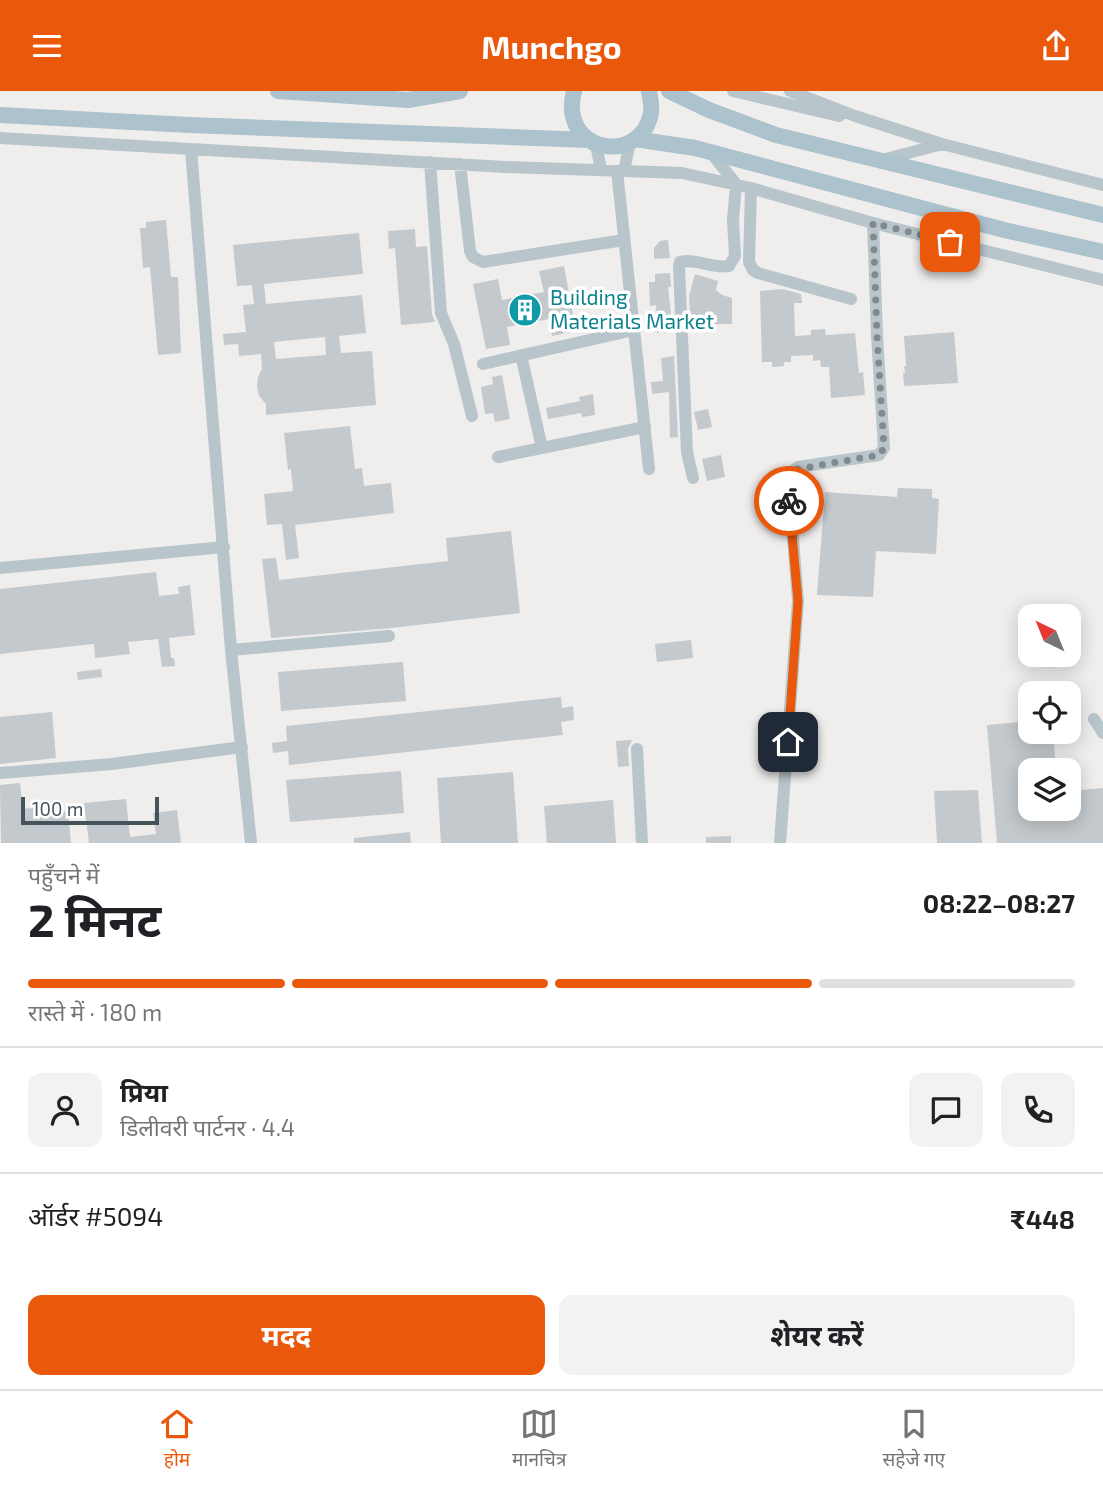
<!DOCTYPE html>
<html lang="hi">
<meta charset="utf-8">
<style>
:root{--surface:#fff;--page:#f2f2f2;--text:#202124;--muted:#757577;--line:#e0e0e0;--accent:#ea580c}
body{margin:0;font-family:"Exo 2","Noto Sans Devanagari",sans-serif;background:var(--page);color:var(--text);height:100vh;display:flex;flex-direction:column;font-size:26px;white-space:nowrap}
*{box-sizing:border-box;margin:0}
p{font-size:23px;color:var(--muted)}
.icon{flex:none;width:38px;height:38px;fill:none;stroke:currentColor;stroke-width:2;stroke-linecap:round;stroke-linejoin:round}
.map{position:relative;height:752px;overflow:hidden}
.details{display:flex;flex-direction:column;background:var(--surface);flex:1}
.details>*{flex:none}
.needle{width:46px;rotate:317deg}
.tools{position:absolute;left:1018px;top:513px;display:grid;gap:14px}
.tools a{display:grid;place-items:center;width:63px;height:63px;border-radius:14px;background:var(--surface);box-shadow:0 4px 18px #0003;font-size:35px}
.scale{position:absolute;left:21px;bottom:18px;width:138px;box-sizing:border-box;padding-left:7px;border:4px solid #45545a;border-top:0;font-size:19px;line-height:24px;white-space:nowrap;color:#45545a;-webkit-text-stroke:5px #fff;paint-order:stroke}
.pin{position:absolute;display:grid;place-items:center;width:60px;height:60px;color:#fff;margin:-30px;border-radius:14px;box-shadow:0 4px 10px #0006}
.courier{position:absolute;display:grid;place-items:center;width:70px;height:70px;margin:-35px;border:5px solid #ea580c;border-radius:50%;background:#fff;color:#222;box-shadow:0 2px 9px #0007}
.head em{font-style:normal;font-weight:700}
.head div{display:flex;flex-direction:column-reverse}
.head{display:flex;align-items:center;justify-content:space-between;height:119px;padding:0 28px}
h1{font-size:46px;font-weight:700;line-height:52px}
.bar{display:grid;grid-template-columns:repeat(4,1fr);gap:10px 7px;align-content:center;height:84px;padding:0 28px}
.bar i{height:9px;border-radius:5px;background:var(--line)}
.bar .on{background:var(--accent)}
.bar p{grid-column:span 4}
.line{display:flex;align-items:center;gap:18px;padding:0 28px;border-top:2px solid var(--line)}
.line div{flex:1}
.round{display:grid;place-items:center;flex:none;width:74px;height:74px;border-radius:14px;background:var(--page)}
.primary-button{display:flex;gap:14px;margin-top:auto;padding:14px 28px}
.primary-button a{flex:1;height:80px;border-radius:14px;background:var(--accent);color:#fff;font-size:28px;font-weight:700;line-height:80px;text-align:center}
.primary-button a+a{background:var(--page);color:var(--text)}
header{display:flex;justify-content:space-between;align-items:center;height:91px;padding:0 28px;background:var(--accent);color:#fff;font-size:32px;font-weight:700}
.menu{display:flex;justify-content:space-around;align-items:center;height:98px;border-top:2px solid var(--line);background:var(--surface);font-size:19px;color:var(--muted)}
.menu a{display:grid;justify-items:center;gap:4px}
.menu .on{color:var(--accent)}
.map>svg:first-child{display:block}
.building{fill:#c4c9cd;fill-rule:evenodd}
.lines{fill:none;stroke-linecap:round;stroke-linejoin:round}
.minor{stroke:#b8c5ca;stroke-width:12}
.major{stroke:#acc2cc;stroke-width:16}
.done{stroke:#818a8d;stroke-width:7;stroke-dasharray:0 12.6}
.route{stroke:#ea580c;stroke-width:9}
.labels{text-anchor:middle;stroke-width:7;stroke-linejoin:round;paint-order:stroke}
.culture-label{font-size:21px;fill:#0d838f;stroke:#fff;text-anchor:start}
</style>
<header><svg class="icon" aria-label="menu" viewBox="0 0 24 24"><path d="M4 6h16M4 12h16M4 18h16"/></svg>Munchgo<svg class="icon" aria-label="share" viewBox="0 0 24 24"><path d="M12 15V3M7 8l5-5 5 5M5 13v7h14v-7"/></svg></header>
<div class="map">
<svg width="1103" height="752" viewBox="0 0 1103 752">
<rect width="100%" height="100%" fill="#f0eded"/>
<path class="building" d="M166,129L171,186H178L181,262L158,264L150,176L143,177L140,137H146V131Z
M415,138L416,156L427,155L432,223L435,231L401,234L395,157L389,158L388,140Z
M359,142L363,183L264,193L266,213L362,204L366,242L339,245L341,262L372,260L376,314L266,324V313L259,305L257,294L258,286L262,278L261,263L239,265L238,253L224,254L223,243L246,241L243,214L254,213L252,194L237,195L233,154ZM325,246L326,264L276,268L274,251Z
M668,149L670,167L654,168V157L660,150Z
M564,175L576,240L552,245L549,228L507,236L510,254L486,258L473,193L498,188L502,209L544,201L539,180Z
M670,182L671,196H668L673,241L657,242L656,214L650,215L649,191H655V183Z
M695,183L718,190L716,199L722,204L732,207V233H709L710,231L690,224L689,205Z
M782,198L801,203L802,212H794L795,245L811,244V239L825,238L826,244L855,242L859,282L863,281L865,304L831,307L829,276H821L820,269L813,270V264L791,265V271H784V275L772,276V271H762L760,200Z
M954,241L958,292L904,295L903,282H905L904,275H906L904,245Z
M674,265L678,346L670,347L669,301L652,303L651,291L663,290L661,267Z
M502,284L510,328L495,331L493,322L485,323L481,296L493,293L492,286Z
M593,303L595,324L582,326L581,322L548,328L546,317L580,310L579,306Z
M708,318L712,336L698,339L694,321Z
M350,335L355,378L362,377L364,395L391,392L394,422L295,434L299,467L286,469L282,433L267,434L264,403L293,400L291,378L288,379L284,342Z
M721,364L725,386L707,390L702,368Z
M898,397L932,398V407L939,408L936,463L876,460L873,506L817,504L825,401L897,406Z
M511,440L520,522L392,537L271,547L262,468L276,467L279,489L448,470L446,447Z
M156,481L159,505L179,503L178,496L190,494L195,544L169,547L171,567H174L175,575L162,576L158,548L128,551L130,563L95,567L94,553L0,563V498Z
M691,549L693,567L657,571L655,553Z
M403,571L406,610L281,620L278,581Z
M101,578L102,586L78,589L77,581Z
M561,606L562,617L573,615L574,629L561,631L563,644L289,674L288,660L273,662L272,652L287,650L286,635Z
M52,621L56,667L0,673V626Z
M1031,630V640H1053L1056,679H1031V718H1072L1071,700L1103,697V752H997L987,634Z
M632,649L628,658L629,675L618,676L616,650Z
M401,680L404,722L290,731L286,689Z
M513,681L518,752H441L437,687Z
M20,692L23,718L42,716L43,723L68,720L71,752H1L0,694Z
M978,699L982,752H937L934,700Z
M126,708L130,746L156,743L153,722L177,719L181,752H89L84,712Z
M613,709L616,752H547L544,715Z
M410,741L411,752H354V747Z
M731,745V752H706V746Z"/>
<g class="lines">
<path class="minor" d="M733,0L839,25
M790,0L855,25L942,53L1103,94
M0,47L505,76L682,82L751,97L873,132L1103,189
M596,53L601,79
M191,58L231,559L251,752
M882,69L942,53
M430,71L441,222L454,253L472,325
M460,73L470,160L473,166L483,171L624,149
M617,80L649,378
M624,80L630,51
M751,97L749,171L753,179L758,182L851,208
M521,264L542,357
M483,273L634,239
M498,366L645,336
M693,387L687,361L679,176L680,171C697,167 712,178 729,175L735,165L733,129L736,93L712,63
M0,477L224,456
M231,559L389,545
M1094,628L1103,642
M637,658L642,752
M0,682L112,673L242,656
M780,752L798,510L788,384L798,376L879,364L884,357L877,244L873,132"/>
<path class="major" d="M278,0L408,9L460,0
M574,0C558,63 641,75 651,22C652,15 650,7 649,0
M669,0L709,19L776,44L1103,124
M0,24L189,34L590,49
M635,48L695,57L1004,139L1103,161"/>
</g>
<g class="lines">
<path class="done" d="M789,410L787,391L792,379L879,364L884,357L877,244L873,132L950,151"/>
<path class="route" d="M788,651L798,510L789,410"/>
</g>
<defs>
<symbol id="building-disc" viewBox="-11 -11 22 22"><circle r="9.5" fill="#0f9aa8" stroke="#fff"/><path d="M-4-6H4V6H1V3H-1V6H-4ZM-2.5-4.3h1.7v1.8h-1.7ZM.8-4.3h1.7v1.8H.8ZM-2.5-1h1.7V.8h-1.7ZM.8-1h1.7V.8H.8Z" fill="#fff"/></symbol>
</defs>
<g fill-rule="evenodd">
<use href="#building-disc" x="506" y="200" width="38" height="38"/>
</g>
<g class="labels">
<g class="culture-label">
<text x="550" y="214">Building<tspan x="550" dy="24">Materials Market</tspan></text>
</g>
</g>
</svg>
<div class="tools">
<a><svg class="needle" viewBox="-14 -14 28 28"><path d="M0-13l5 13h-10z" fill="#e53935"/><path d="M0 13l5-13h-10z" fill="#757577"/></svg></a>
<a><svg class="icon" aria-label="locate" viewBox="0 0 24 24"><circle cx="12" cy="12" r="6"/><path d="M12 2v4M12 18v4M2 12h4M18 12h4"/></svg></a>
<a><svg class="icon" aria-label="layers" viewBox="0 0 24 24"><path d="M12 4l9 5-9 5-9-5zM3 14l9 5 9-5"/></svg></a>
</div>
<div class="scale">100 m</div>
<div class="pin" style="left:950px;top:151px;background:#ea580c"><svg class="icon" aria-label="bag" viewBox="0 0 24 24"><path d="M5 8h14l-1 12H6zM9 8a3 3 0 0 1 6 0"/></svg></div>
<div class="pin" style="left:788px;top:651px;background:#1f2937"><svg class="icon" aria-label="home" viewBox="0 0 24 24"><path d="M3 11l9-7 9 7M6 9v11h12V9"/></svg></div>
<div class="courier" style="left:789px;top:410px"><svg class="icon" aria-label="bike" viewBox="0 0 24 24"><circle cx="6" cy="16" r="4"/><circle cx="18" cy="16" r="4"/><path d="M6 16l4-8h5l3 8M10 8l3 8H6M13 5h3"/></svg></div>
</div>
<section class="details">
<div class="head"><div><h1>2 मिनट</h1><p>पहुँचने में</p></div><em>08:22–08:27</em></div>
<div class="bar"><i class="on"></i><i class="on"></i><i class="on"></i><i></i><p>रास्ते में · 180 m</p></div>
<div class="line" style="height:126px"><a class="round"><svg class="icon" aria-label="person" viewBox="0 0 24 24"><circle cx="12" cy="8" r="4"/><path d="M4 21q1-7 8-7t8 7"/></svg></a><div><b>प्रिया</b><p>डिलीवरी पार्टनर · 4.4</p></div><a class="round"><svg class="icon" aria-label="chat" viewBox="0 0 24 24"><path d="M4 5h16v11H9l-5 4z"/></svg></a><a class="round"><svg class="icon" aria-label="phone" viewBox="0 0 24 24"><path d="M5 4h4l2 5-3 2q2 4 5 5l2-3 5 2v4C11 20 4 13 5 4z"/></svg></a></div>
<div class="line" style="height:91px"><div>ऑर्डर #5094</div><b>₹448</b></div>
<div class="primary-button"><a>मदद</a><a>शेयर करें</a></div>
</section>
<nav class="menu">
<a class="on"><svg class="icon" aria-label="home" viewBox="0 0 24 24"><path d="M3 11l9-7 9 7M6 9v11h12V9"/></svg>होम</a>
<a><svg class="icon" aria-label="map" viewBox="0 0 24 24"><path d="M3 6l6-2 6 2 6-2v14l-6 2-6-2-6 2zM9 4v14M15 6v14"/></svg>मानचित्र</a>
<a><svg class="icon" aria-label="saved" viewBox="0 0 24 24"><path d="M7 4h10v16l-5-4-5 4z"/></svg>सहेजे गए</a>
</nav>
